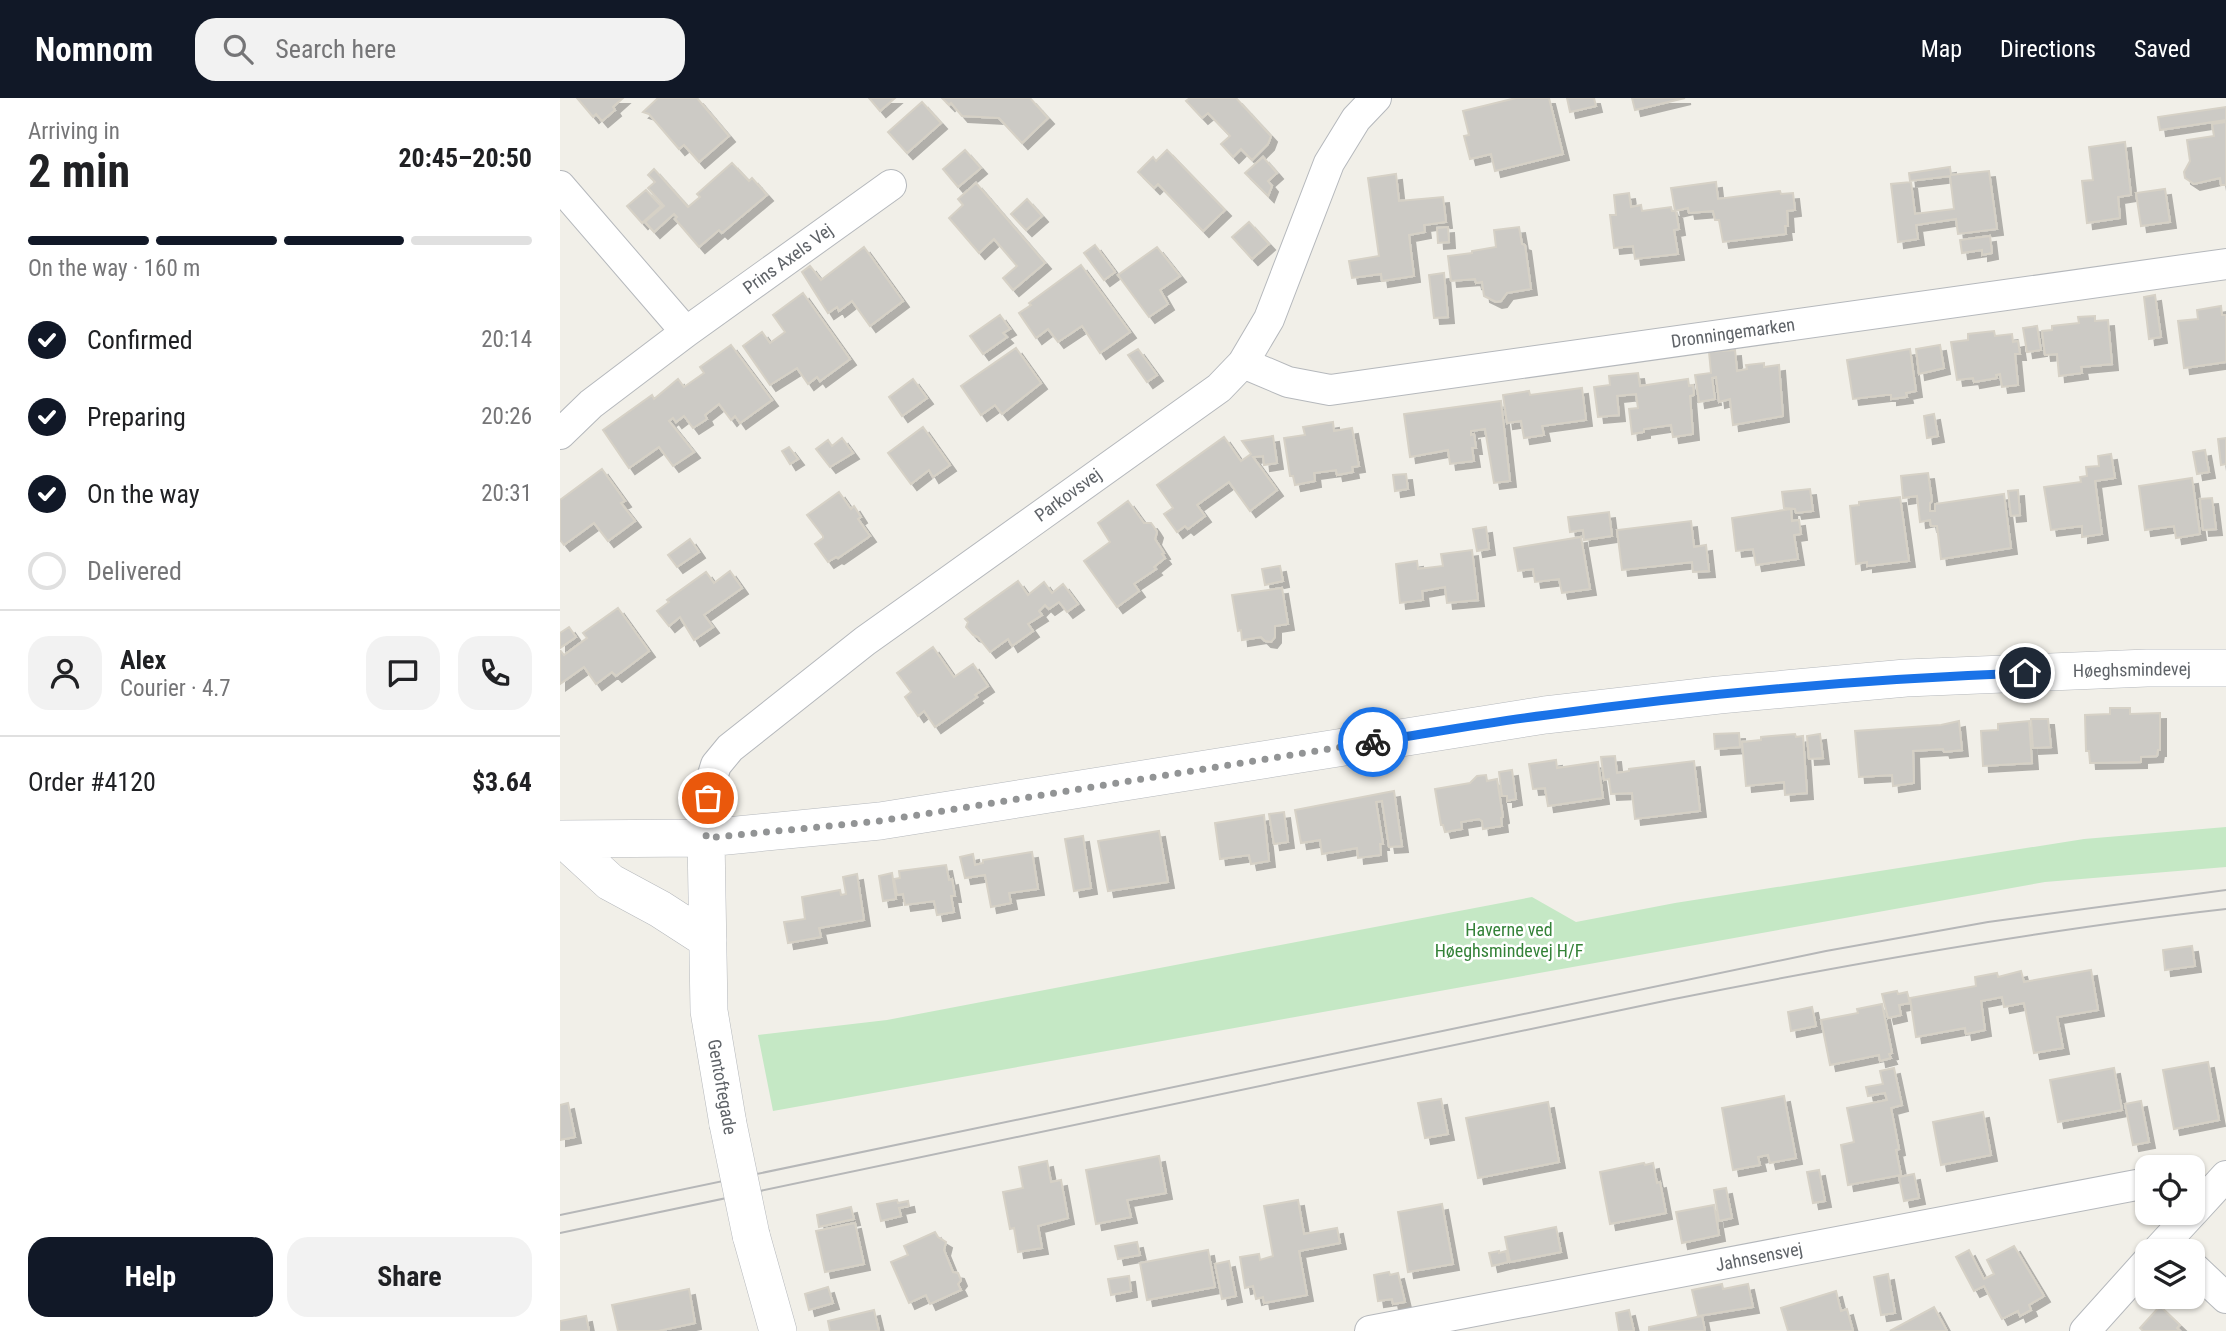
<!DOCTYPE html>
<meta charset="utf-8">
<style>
:root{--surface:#fff;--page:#f2f2f2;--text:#202124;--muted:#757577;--line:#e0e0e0;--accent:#111827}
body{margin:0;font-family:"Roboto Condensed",sans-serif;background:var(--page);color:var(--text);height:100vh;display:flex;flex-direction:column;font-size:26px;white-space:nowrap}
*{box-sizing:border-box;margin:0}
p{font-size:23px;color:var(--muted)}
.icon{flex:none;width:38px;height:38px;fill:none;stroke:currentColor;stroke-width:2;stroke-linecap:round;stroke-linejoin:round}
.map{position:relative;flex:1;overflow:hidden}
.panel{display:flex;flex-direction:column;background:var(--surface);width:560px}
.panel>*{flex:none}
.tools{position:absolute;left:1575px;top:1057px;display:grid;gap:14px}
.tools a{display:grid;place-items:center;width:70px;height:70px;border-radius:14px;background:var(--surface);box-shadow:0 2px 5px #0004;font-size:35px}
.pin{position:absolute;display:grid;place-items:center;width:60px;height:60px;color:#fff;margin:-30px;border:4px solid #fff;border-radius:50%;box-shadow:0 2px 7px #0007}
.courier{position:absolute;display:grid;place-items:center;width:70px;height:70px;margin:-35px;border:5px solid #1a73e8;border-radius:50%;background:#fff;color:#222;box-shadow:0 2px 9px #0007}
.summary em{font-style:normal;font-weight:700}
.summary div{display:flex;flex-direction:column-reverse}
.summary{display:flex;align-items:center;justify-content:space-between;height:119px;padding:0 28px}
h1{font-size:46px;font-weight:700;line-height:52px}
.bar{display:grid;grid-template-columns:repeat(4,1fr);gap:10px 7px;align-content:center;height:84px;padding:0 28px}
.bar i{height:9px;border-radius:5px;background:var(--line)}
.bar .on{background:var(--accent)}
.bar p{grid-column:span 4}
.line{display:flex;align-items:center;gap:18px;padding:0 28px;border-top:2px solid var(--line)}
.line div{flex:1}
.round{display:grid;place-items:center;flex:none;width:74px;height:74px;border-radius:21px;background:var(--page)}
ol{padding:0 28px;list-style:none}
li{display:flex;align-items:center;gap:21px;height:77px}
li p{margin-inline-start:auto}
li .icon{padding:7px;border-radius:50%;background:var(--accent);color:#fff;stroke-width:4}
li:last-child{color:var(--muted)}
li i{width:38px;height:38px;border:4px solid var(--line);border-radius:50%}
.action{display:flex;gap:14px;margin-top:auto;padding:14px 28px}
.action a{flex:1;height:80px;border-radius:21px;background:var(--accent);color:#fff;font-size:28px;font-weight:700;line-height:80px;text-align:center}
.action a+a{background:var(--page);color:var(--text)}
header{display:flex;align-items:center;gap:42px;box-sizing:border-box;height:98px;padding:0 35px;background:var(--accent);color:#fff}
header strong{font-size:33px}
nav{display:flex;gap:38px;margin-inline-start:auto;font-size:24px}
.search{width:490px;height:63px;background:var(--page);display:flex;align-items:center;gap:18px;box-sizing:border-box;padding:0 24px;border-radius:21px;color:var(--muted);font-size:26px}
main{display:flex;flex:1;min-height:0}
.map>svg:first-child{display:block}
.green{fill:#c5e8c5}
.building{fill:#cccac5;stroke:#d6d1c6;stroke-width:2;filter:url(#shadow)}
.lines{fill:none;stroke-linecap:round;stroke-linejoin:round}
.minor-casing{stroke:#b5b8bc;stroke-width:32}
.tertiary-casing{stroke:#b5b8bc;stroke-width:38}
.minor{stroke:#fff;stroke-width:30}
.tertiary{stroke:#fff;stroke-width:37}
.tram{stroke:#b6b7b8;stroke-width:2}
.tertiary-bridge-casing{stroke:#b5b8bc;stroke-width:38;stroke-linecap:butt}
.tertiary-bridge{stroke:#fff;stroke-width:37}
.done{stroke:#929495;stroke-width:7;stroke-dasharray:0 12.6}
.route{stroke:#1a73e8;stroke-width:9}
.labels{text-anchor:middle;stroke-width:5;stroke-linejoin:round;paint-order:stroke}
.street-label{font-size:18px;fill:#5f6368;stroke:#fff}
.park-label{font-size:18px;fill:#348238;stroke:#fff}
</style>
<header>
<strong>Nomnom</strong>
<div class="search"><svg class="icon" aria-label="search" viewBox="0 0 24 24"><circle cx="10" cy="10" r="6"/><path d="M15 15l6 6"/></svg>Search here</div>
<nav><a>Map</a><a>Directions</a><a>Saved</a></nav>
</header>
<main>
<section class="panel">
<div class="summary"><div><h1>2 min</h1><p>Arriving in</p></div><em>20:45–20:50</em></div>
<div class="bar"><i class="on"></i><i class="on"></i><i class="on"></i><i></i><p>On the way · 160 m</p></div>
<ol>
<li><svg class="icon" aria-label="check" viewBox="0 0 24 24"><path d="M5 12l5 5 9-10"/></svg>Confirmed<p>20:14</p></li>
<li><svg class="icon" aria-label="check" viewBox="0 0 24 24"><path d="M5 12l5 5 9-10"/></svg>Preparing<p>20:26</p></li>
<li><svg class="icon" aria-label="check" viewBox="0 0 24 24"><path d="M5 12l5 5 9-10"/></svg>On the way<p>20:31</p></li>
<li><i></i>Delivered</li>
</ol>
<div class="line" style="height:126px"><a class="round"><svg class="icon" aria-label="person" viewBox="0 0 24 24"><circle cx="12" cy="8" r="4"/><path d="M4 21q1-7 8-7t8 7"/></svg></a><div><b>Alex</b><p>Courier · 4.7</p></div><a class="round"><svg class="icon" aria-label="chat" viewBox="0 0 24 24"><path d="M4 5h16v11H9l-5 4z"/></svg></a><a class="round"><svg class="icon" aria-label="phone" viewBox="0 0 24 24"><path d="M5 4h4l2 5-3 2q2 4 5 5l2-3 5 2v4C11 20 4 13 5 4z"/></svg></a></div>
<div class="line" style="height:91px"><div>Order #4120</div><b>$3.64</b></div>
<div class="action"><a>Help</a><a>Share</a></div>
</section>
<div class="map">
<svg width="1666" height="1233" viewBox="0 0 1666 1233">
<defs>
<filter id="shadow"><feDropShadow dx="6" dy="6" stdDeviation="0" flood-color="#0004"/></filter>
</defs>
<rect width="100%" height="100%" fill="#f1efe8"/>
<path class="green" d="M1666,729V769L1485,784L213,1013L198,937L327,922L972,799L1016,824L1115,805L1524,741Z"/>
<path class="building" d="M17,0H63L53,9L55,12L42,23L36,16L33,19Z
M98,0H137L169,38L139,64L124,47L119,51L89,16L83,14Z
M309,0H335L320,13Z
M382,0H470L488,20L462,45L439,20L402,18L391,5L389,7Z
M630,0H676L711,38L708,46L692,62L681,51L673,59L661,46L670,38L648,15L642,20L626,3Z
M956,0H989L1003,56L935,73L931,56L910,61L904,38L909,37L903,13Z
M1007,0H1034L1036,8L1010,14Z
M1072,0H1125L1075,12Z
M362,4L381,25L347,55L328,34Z
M1666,9V22L1600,32L1598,19Z
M1666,24V87H1661L1660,80L1634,86L1625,80L1624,74L1630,63L1627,42L1654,38L1652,26Z
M1565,44L1571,97L1558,99L1560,120L1527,125L1522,83L1533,82L1529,49Z
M405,52L421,70L398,89L383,71Z
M607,52L665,112L643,133L598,86L594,90L578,74L593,59L596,63Z
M703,59L717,75L708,83L712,88L708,98L685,75Z
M172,65L189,83L192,80L207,97L162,135L159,132L139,149L115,121L117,119L114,116L94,134L85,124L104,108L88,90L95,84L88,77L94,71L128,109L140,99L137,96Z
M1390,69L1391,77L1429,73L1437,131L1398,136L1396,121L1356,127L1358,141L1338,144L1331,86L1351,84L1355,116L1394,111L1390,78L1350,83L1349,75Z
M836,76L839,103L883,99L886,124L864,127L865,134L849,137L854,178L822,183L821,176L792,180L789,163L819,158L808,80Z
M1156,84L1158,101L1220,93L1221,96L1233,95L1235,112L1227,113L1228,128H1225L1226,136L1163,144L1159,122H1155L1153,113L1129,115L1128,110L1115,113L1111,90Z
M416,85L485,165L453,192L443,180L457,168L434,141L419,155L389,120L403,107L398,101Z
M1605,91L1610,124L1581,128L1576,95Z
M86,92L101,108L82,125L67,108Z
M1069,95L1071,109L1081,107L1082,113L1111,109L1112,113H1116L1119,131L1114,132L1118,156L1075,161L1073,148L1054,150L1050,117H1056L1054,97Z
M467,101L482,118L466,132L451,116Z
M689,124L709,146L692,161L672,139Z
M888,129L889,144L878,145L877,130Z
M959,129L962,146L965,147L971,191L947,195L941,203L936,204L924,198L922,184L916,185L915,181L891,183L888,158L912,155V153L936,149L934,132Z
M1430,138L1432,155L1422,157V152L1402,155L1400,142Z
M535,147L555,174L544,182L524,155Z
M304,149L343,203L310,228L292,203L279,213L277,209L268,215L242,174L250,168L261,182Z
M597,149L620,178L600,192L608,206L589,219L558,177Z
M521,167L570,234L540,255L522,228L498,244L488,231L476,240L459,215L471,207L469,205Z
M884,175L888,219L874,220L869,177Z
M243,195L290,261L260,283L257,279L248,286L237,270L210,287L183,248L202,234L210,245L225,234L213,217Z
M1595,197L1601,239L1589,241L1584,199Z
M1661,208L1662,217H1666V264L1624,270L1618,223L1638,221L1637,212Z
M440,217L450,231L443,235L447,239L423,256L410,238Z
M1535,218V223L1548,222L1552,266L1521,269L1522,275L1499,278L1497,256L1485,257L1482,233L1492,232V228L1519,225L1518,219Z
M1477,228L1481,252L1467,254L1463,230Z
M1434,233L1435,238L1452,236L1453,244L1458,243L1460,256H1455L1458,287L1442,289L1440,276L1436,277L1437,280L1414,284L1413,280L1397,282L1391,244L1408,242V236Z
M171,247L212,302L180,325L175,318L171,322L159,306L145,317L147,321L133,330L124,318L116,324L113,320L109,323L134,354L113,368L99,349L69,370L43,332L92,297L94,301L118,281L124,289L144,275L140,269Z
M1380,247L1384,270L1359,276L1356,251Z
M456,250L481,285L442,316L435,307L421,317L401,288Z
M578,251L597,277L587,284L568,257Z
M1350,251L1356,293L1346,295L1347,299L1331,301V297H1325L1293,301L1287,262Z
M1175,252L1177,273L1187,271L1186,267L1204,265V269L1219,267L1223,318L1173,327L1170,301L1159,304L1156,279L1152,280L1155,301L1139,304L1135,277L1151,275L1149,254Z
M1078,275L1080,288L1128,281L1129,288L1133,287L1134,297L1130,298L1133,336L1113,339L1111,327L1084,331V334L1072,336L1069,311L1078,310L1076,296L1057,298L1059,317L1038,319L1034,289L1050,287L1049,278Z
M353,281L367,300L342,318L329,299Z
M1022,290L1026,322L982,328L984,337L964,340L961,323L947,325L943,297L969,293L970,297Z
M941,303L950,383L934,385L925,331L911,333V337L914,336L916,350H912L914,363L890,366L888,352L850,359L844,316Z
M1374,316L1378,338L1367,340L1364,318Z
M773,324L774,333L792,330L799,368L792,369L793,374L777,377L776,372L754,375L755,383L735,387L733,378H730L724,340L745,337L743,329Z
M363,329L390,367L373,379L369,372L351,386L328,355Z
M713,338L717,365L704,367L703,358L693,359L717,392L690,413L669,384L637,407L645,418L628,431L625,428L617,434L604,416L613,410L597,387L664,339L681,363L691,356L682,343Z
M282,340L293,355L270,369L256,351L268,342L272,348Z
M1666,340V366L1661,367L1658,341Z
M229,349L238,361L230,366L222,353Z
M1645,352L1649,374L1637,376L1633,354Z
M1551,356L1555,380L1535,383L1542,436L1522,439V428L1491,432L1484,389L1521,384L1520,379L1527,378L1526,369L1539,368L1538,358Z
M42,371L65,403L61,405L75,423L48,443L34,425L4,447L0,442V402Z
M1368,375L1372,403L1370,405V413H1375V406L1444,396L1451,450L1381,461L1377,428H1371L1370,422L1360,424L1357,398L1343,400L1341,378Z
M846,376L848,391L835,393L833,377Z
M1632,380L1640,436L1616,440L1614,428L1585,432L1579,388Z
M1250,391L1253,413L1236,415L1235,411L1224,410L1222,394Z
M1458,392L1460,417L1451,418L1448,393Z
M279,394L291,411L294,408L301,419L298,421L310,438L278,460L276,459L268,464L255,446L263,440V438L247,417Z
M1340,399L1349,463L1307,468V464L1296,466L1290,408L1299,407V404Z
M1652,400L1656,431L1643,432L1640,401Z
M568,403L584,425H591L594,429L597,434L595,441L604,455L602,456L605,460L594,469L596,471L574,486L579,493L557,509L524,463L550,444L538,425Z
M1231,411L1232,423L1239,422L1241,436L1234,437L1238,461L1196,467L1193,451L1176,453L1172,420Z
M1049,414L1052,438L1024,442L1023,432L1010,434L1008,419Z
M1131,423L1134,449L1146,447L1149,473L1133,474L1132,464L1062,472L1057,432Z
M926,429L929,451L917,453L913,431Z
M1021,439L1030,491L1002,495L999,481L975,484L973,471L958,473L954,450Z
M130,441L139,454L117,469L108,457Z
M912,452L918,502L887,505L885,489L862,493L863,502L840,505L836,466L857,463L858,471L883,468L881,456Z
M720,468L723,483L705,487L702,471Z
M170,473L182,490L144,517L153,529L134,542L120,519L109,528L97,513L109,504L107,502L146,474L154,485Z
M458,483L468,497L484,484L492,495L503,486L518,506L507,514L499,504L489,511L485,507L479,513L482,517L468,526L473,533L452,548L448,541L430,554L418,539L413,537L406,529L408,524L405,521Z
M722,490L728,526L715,528V539L711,544L705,543L701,539L682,542L681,532L678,533L672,497Z
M58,510L89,553L56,578L52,574L36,586L24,569L0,586V552L4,557L27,540L23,535Z
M9,529L16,539L0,550V535Z
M373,549L394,579L413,566L428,588L415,597L417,599L375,629L364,613L358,618L345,599L351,594L337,575Z
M1550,610H1570V616L1600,615V652H1598L1597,658L1581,659V664L1530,665L1529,653H1526L1525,617L1550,616Z
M1471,621H1488L1491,649L1473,650Z
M1399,623L1402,652L1384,654L1383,651L1353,653L1354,685L1333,688L1332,677L1299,679L1295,633L1381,627Z
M1469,623L1472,665L1423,668L1421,633L1438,632V626Z
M1179,635L1180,649L1155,651L1154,636Z
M1235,636L1236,639L1243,638L1247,695L1225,697L1224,684L1186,688L1182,644L1201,642V639Z
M1260,636L1263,660L1249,661L1247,638Z
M1055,658L1057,675L1069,673V671L1134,663L1140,713L1075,721L1072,695L1051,696L1049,681L1044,682L1041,659Z
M996,662L997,670L1038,664L1043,700L988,708L985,690L973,691L969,666Z
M952,672L956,701L947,703V698H942L939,674Z
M926,677L927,683L937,681L943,719L941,720L942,728L923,731L922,723L919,721L901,724L902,731L885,734L883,727H881L875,691L910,685L917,678Z
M834,693L842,748L829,749L822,703L816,704L823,746H820L821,757L798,760L797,750L762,756L760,742L741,745L735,712Z
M724,714L728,744L714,746L709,716Z
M704,717L709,763L691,766L689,757L660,761L655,725Z
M599,733L608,784L548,793L538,743Z
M523,738L531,790L514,793L505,741Z
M472,754L478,791L449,795L451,805L431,809L425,777L405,780L400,759L413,756L415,767L423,765V762Z
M386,767L389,782L392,781L395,798H391L394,814L377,817L374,803L345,807L343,796L337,797L334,781L340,780L339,773Z
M332,775L336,801L323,803L319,778Z
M297,776L304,822L259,830L261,839L228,845L224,824L245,821L242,799L280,792L281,797L286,796L283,779Z
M1632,848L1635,868L1605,872L1603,852Z
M1531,872L1538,912L1497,919L1503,950L1474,955L1464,905L1444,909L1442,899L1421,903L1425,932L1406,936L1405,930L1356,939L1350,900L1416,888L1415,879L1437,875L1438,879L1461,873L1464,884Z
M1337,893L1338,896L1347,894L1350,905L1339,907L1341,917L1328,920L1322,896Z
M1322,906L1332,955L1329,956L1331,960L1320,963L1319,957L1270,967L1261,922L1298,915L1297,911Z
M1252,909L1256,928L1231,933L1228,914Z
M1648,964L1659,1022L1614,1031L1603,972Z
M1334,970L1342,1007L1331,1010L1339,1051L1336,1052L1341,1077L1288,1087L1281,1047L1294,1044L1287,1010L1327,1002L1325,995L1308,998L1306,989L1323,986L1320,973Z
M1554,970L1562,1012L1498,1024L1490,982Z
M1224,998L1236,1060L1210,1065L1208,1057L1198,1059L1200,1067L1173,1072L1162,1010Z
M881,1001L888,1036L865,1040L858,1005Z
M1581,1003L1589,1044L1573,1047L1565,1006Z
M988,1004L999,1064L918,1080L906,1020Z
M8,1005L15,1039L0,1042V1007Z
M1423,1014L1431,1057L1381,1067L1373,1024Z
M599,1058L606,1095L567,1102L571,1119L536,1126L526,1072Z
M487,1063L491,1084L501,1082L508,1120L478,1128L482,1150L458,1154L454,1130L450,1131L443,1094L463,1090L459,1069Z
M1084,1065L1085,1067L1093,1065L1097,1085L1100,1084L1106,1115L1050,1126L1040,1074Z
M1259,1072L1265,1103L1253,1105L1247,1074Z
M1354,1076L1359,1100L1344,1103L1339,1079Z
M1166,1090L1172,1120L1159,1123L1154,1092Z
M337,1102L338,1105L348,1103L349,1108L339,1110L341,1118L321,1123L317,1106Z
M738,1102L744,1136L777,1130L780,1145L739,1153L747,1197L704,1205L703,1199L696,1201L693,1188L685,1190L680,1159L699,1156L700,1162L713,1158L704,1108Z
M882,1106L893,1166L848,1174L838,1114Z
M1154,1107L1159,1137L1122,1145L1116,1114Z
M291,1109L294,1121L259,1129L257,1117Z
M295,1125L304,1166L265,1174L256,1133Z
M996,1129L1001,1154L950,1164L945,1139Z
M375,1134L378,1139L386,1144L384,1152L393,1174L398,1175L401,1182L398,1186L401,1192L370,1206L366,1197L349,1205L331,1164L348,1157L344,1148Z
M577,1144L580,1157L558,1161L555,1148Z
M1454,1148L1484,1198L1469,1207L1471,1212L1460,1218L1458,1213L1442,1221L1424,1188L1414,1193L1396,1159L1409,1152L1424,1181L1434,1176L1427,1162Z
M648,1152L655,1189L587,1202L580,1165Z
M939,1153V1155L946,1153L948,1164L932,1168L929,1155Z
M669,1163L676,1198L662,1201L655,1166Z
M829,1174L830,1177L838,1175L845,1204L833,1206L832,1201L818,1203L814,1177Z
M1328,1176L1335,1215L1321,1217L1314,1179Z
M569,1178L571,1193L551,1197L548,1181Z
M1162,1186L1163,1191L1188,1186L1193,1209L1138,1218L1132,1192Z
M268,1189L273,1205L249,1212L245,1196Z
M129,1191L135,1225L98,1233H58L52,1207Z
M1276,1193L1281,1213L1287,1211L1293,1233H1228L1221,1210Z
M1600,1208L1620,1227L1617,1230L1620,1233H1583L1580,1230Z
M1374,1209L1387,1233H1330Z
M314,1212L319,1233H270L268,1223Z
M1069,1212L1074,1233H1059L1056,1215Z
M26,1218L29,1233H0V1223Z
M1142,1218L1145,1233H1089V1229Z"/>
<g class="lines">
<defs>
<path id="minor" d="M0,88L126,234
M683,265L728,284L770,292L1666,166
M0,336L31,306L126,234L331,87
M146,740L149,690L156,667L170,650L305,543L364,501L659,290L683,265L709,221L769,65L796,21L816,0
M1633,1114L1666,1078
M1597,1153L1632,1115
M1633,1169L1666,1200
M810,1233L1587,1085
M1525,1233L1587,1164"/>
<path id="tertiary" d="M146,740L149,913L168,1026
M0,741L146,740L320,723L985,617L1159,597L1346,580L1587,570H1666
M3,741L50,784L100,811L148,842
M191,1137L218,1233"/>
</defs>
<use href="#minor" class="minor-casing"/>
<use href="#tertiary" class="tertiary-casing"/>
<use href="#minor" class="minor"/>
<use href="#tertiary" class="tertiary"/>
<path class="tram" d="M0,1117L1266,853L1428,824L1666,792
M0,1135L1109,902C1294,865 1479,832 1666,811"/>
<defs>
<path id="tertiary-bridge" d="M168,1026L191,1137"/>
</defs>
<use href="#tertiary-bridge" class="tertiary-bridge-casing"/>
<use href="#tertiary-bridge" class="tertiary-bridge"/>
</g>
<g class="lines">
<path class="done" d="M148,700L146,740L320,723L813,644"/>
<path class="route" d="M813,644C871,635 929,624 987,617C1146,595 1305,581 1465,575"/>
</g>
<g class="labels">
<g class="street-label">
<text transform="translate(228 161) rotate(-36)" y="6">Prins Axels Vej</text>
<text transform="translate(1173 235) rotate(-8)" y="6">Dronningemarken</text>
<text transform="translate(508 397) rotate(-36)" y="6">Parkovsvej</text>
<text transform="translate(1572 572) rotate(-1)" y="6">Høeghsmindevej</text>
<text transform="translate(162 989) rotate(80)" y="6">Gentoftegade</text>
<text transform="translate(1199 1159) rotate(-11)" y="6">Jahnsensvej</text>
</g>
<g class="park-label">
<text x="949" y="838">Haverne ved<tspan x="949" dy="21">Høeghsmindevej H/F</tspan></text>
</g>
</g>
</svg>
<div class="tools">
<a><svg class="icon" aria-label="locate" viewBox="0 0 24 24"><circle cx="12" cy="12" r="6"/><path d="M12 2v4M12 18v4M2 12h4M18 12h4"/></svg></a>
<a><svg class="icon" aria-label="layers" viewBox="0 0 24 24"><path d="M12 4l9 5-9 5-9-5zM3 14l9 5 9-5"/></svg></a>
</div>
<div class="pin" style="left:148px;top:700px;background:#ea580c"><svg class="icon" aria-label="bag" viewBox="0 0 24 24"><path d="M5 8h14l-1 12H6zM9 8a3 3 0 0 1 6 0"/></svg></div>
<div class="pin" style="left:1465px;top:575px;background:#1f2937"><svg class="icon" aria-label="home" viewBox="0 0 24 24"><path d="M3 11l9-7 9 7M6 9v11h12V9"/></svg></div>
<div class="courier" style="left:813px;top:644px"><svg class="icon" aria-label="bike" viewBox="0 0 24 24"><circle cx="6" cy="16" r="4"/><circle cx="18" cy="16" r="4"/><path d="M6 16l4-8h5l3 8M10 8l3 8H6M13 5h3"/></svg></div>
</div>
</main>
